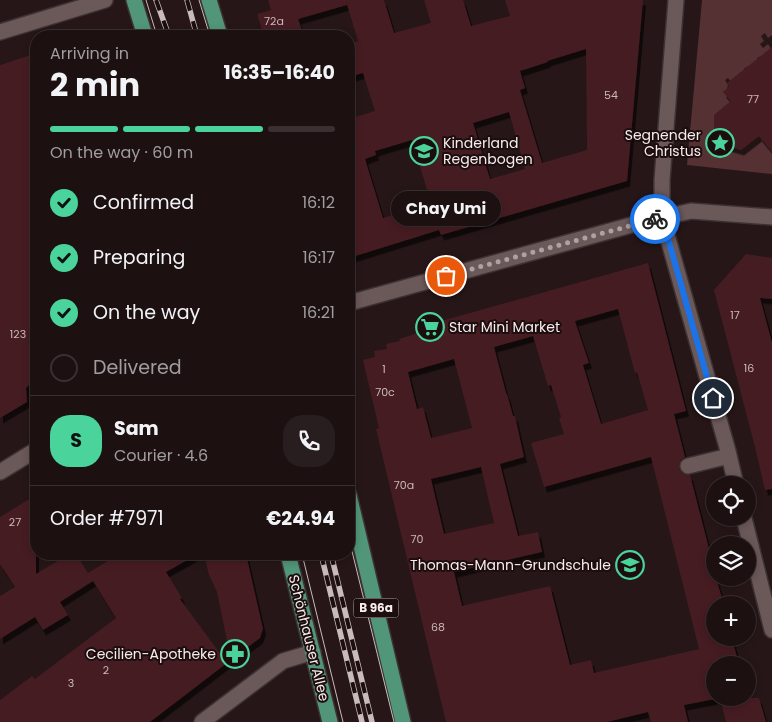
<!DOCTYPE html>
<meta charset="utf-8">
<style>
:root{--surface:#1c1011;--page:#291e1f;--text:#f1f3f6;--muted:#a09d9f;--line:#3a3031;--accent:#4ad49c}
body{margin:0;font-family:Poppins,sans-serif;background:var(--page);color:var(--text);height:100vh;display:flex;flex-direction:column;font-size:19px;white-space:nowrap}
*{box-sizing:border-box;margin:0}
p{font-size:16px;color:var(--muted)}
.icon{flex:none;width:28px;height:28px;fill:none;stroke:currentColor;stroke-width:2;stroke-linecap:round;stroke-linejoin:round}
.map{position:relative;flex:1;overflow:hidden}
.sheet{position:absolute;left:30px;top:30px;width:325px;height:530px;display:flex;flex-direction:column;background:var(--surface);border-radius:20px;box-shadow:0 2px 8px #0003,0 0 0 1px var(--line)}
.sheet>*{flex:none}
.controls{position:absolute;left:706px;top:476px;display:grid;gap:10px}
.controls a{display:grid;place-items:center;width:50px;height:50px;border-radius:50%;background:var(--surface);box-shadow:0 2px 8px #0003,0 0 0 1px var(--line);font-size:25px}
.pin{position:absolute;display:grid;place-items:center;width:42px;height:42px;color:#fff;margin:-21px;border:2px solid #fff;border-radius:50%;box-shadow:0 1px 5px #0007}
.courier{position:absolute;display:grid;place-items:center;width:50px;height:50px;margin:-25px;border:4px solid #1a73e8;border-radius:50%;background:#fff;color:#222;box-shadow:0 1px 6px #0007}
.bubble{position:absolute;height:35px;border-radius:18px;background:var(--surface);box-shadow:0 2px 8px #0003,0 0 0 1px var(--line);font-size:16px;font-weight:700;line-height:35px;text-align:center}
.head em{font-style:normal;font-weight:700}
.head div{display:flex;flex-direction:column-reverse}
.head{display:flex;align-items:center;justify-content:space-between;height:85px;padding:0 20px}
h1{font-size:32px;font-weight:700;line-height:38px}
.bar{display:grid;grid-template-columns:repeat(4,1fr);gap:8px 5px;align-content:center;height:60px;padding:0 20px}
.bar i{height:6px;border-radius:4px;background:var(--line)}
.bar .current{background:var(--accent)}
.bar p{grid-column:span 4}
.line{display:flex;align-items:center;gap:12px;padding:0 20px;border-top:1px solid var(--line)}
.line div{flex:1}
.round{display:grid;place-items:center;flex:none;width:52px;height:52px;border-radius:20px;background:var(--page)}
ol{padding:0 20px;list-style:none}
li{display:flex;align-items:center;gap:15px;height:55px}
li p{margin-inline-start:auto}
li .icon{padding:5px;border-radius:50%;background:var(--accent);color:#111;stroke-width:4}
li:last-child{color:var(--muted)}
li i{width:28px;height:28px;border:2px solid var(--line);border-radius:50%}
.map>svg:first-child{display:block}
.green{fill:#563133}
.building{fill:#451c20;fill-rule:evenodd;filter:url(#shadow)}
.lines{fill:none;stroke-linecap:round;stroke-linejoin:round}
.minor-casing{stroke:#3d3233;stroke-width:18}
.major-casing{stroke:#3d3233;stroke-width:18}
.minor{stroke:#6b5859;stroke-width:15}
.major{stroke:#519678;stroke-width:15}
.tram{stroke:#c8bbbc;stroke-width:1}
.rail-casing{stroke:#c8bbbc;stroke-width:5.5}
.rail{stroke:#1c0d0e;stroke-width:4;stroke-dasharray:11;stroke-linecap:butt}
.done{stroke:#aea1a2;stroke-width:5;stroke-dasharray:0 9}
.route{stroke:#1a73e8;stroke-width:6}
.labels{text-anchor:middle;stroke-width:4;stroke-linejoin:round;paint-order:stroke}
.number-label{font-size:11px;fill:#cbb8ba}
.shield{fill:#1c0d0e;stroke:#b6a9aa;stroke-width:1}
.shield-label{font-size:12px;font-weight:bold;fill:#f8eced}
.poi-label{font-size:14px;fill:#f8eced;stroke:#1c0d0e;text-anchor:end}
.street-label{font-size:14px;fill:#f8eced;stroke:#1c0d0e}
</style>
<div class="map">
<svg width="772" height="722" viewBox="0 0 772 722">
<defs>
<filter id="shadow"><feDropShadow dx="3" dy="5.5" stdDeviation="0" flood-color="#0009"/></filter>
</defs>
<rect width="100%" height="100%" fill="#261617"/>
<path class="green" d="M702,0H772V35L768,38L765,33L761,36L764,41L760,44L763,48L768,44L772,50L763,59L761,56L757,58L760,63L746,67L743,70L745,74L731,82L728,78L725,80L728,85L727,89L723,92L734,99L718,112L722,118L716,130H714V132C718,133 724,141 724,146H727L728,143L757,131L766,145L772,142V174L687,165Z"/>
<path class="building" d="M268,0H384L394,33L431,23L424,0H463L471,26L510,16L505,0H643L627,181L441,235L439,230L349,258V119L375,111L363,73L349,77V44L358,41L346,1L347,5L298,19L304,36H264L257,14L271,10ZM586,49L587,150L542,163L520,90L525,88L520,71L548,62L547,61ZM509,112L525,169L490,179L473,123ZM412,140L431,203L383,218L365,159L376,155L375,151Z
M772,47V152L759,136L741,150L727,146L714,129V115L731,101L723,92L729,87L727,83Z
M36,53V378L26,388L27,402L0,418V65Z
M746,254L772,258V299L760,298L772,343V489L765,490L755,447L714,290Z
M648,263L686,411L674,414L685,457L681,460L679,464V468L682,473L686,475H690L715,572V578H716L724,605H715V638H732L739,665H715V699L684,705L688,722H651L648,712L607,722H446L376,429L379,428L363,360L375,357L374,351L387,349L386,344L400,341L399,339L421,332L420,327ZM618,309L635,373L637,372L648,410L601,424L583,365L589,363L575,321ZM533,336L548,386L551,385L561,417L559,418L564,434L531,443L544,487L651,457L699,649L594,673L591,660L570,665L550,586L462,606L454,572L542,552L538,532L518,536L500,464L524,457L515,416H513L507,394L506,393L494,347ZM454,359L472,428L431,438L423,407L417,409L408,372ZM481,467L494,523L444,534L431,479Z
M36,495V574L69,554H76L88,573L119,554H198L166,572L182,598L180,599L227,663L150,722H0V700L32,676L35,679L116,618L93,581L60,602L68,615L43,630L35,617L0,639V596L15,587L0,564V517Z
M204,554H246L263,629L260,638L231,660L217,592L209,575Z
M720,698H759L766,722H726Z"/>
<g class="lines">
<defs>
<path id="minor" d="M676,0L662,180V200L667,235L728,451L736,485
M0,32L105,0
M349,303L635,224L691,211L772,217
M688,466L729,456
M0,472L36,450
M744,518L772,630
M202,722L283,661L313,652"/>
<path id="major" d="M134,0L145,36
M209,0L220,36
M349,495L403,722
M288,554L330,722"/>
</defs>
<use href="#minor" class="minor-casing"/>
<use href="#major" class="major-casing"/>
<use href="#minor" class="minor"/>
<use href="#major" class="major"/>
<path class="tram" d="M146,0L157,36
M199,0L210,36
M349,539L394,722
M302,554L343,722"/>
<defs>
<path id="rail" d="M156,0L169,36
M187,0L197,36
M321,554L362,722
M331,554L372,722"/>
</defs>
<use href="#rail" class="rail-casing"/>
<use href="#rail" class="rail"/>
</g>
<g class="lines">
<path class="done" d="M446,276L655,219"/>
<path class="route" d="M655,219L664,217L667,235L713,398"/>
</g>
<defs>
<symbol id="sight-ring" viewBox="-11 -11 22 22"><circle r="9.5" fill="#1c0d0e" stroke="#4ad49c" stroke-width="1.5"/><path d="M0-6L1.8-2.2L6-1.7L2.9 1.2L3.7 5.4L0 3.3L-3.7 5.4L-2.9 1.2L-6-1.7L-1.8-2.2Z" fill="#4ad49c"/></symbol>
<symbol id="school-ring" viewBox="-11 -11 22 22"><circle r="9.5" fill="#1c0d0e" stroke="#4ad49c" stroke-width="1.5"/><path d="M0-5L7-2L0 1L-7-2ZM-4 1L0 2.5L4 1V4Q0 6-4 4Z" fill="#4ad49c"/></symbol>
<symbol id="supermarket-ring" viewBox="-11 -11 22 22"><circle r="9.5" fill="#1c0d0e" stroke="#4ad49c" stroke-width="1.5"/><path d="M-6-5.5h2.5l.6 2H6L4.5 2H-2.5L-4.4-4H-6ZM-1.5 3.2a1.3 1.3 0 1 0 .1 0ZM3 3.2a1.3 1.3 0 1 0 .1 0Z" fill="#4ad49c"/></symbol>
<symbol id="pharmacy-ring" viewBox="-11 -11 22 22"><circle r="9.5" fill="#1c0d0e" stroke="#4ad49c" stroke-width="1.5"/><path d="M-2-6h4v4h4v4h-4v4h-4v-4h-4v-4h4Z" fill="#4ad49c"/></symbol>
</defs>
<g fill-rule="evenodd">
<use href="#sight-ring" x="704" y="127" width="32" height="32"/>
<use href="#school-ring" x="408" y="135" width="32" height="32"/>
<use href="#supermarket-ring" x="414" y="311" width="32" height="32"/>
<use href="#school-ring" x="614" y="549" width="32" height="32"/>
<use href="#pharmacy-ring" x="219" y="638" width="32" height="32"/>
</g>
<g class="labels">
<g class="number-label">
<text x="274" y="25">72a</text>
<text x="611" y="99">54</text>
<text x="753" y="103">77</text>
<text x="735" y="319">17</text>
<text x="18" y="338">123</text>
<text x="749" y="372">16</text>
<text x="384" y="373">1</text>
<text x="385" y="396">70c</text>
<text x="404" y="489">70a</text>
<text x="15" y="526">27</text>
<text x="417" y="543">70</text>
<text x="438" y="631">68</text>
<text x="106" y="674">2</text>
<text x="71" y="687">3</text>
</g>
<rect class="shield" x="353.5" y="598.5" width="45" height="19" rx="4"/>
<g class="shield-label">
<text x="376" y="612">B 96a</text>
</g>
<g class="poi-label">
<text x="701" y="140">Segnender<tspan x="701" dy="16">Christus</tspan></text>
<text x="443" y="148" text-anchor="start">Kinderland<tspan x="443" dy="16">Regenbogen</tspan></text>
<text x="449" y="332" text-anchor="start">Star Mini Market</text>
<text x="611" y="570">Thomas-Mann-Grundschule</text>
<text x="216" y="659">Cecilien-Apotheke</text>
</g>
<g class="street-label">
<text transform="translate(309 638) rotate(76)" y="5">Schönhauser Allee</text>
</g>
</g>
</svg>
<div class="controls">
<a><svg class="icon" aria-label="locate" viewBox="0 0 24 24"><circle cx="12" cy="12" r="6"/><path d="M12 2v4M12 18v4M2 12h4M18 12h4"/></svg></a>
<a><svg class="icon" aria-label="layers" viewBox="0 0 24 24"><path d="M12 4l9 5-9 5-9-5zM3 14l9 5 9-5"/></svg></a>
<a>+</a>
<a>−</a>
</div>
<div class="pin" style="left:446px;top:276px;background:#ea580c"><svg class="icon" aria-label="bag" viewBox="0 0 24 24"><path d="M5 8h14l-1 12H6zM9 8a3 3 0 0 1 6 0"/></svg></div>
<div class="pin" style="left:713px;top:398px;background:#1f2937"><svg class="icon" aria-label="home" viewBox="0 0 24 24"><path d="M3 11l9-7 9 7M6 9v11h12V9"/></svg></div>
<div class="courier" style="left:655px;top:219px"><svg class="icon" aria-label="bike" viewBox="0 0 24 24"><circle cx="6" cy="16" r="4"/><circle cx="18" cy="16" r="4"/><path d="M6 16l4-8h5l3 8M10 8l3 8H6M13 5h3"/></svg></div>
<div class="bubble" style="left:391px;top:191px;width:110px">Chay Umi</div>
<section class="sheet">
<div class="head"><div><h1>2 min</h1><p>Arriving in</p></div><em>16:35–16:40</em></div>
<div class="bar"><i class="current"></i><i class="current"></i><i class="current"></i><i></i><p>On the way · 60 m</p></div>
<ol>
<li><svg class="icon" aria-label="check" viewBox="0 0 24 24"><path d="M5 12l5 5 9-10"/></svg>Confirmed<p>16:12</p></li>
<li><svg class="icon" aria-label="check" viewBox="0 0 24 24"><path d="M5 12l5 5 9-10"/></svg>Preparing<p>16:17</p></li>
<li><svg class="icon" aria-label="check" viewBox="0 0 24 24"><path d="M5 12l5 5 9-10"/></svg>On the way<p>16:21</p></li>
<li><i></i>Delivered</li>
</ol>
<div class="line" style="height:90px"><b class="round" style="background:var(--accent);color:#111">S</b><div><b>Sam</b><p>Courier · 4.6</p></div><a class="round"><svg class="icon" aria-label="phone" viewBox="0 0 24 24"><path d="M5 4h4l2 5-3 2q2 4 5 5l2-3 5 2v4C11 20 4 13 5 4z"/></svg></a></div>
<div class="line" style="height:65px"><div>Order #7971</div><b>€24.94</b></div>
</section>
</div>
